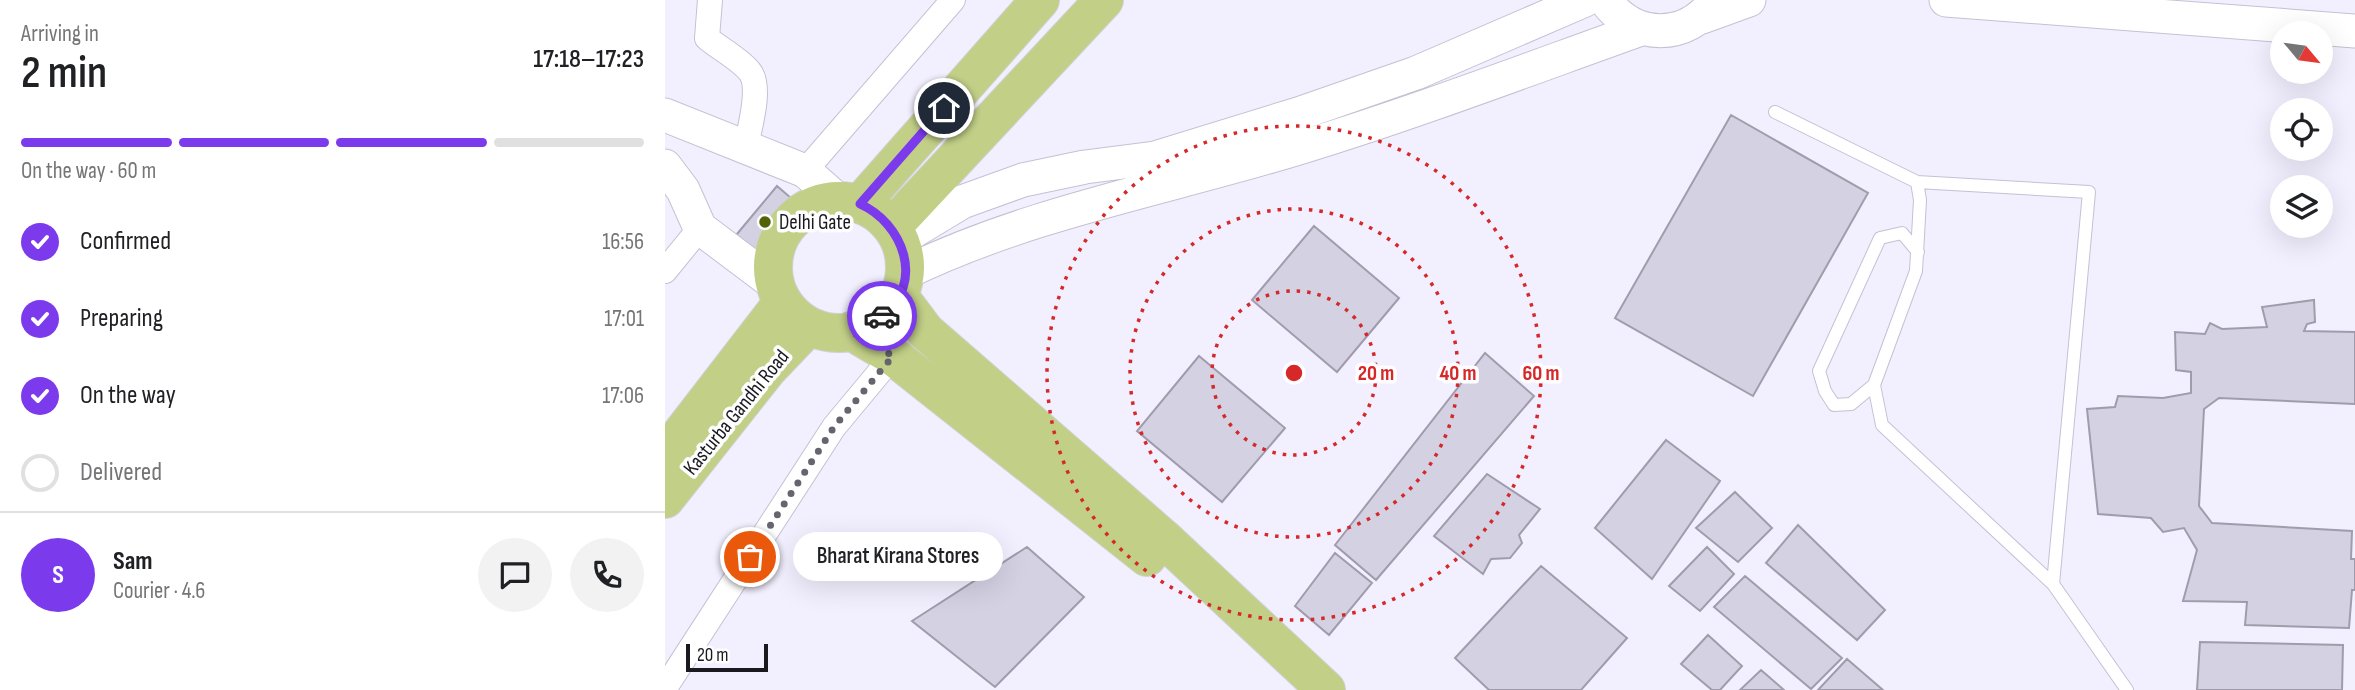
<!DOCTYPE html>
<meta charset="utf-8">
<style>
:root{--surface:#fff;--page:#f2f2f2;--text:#202124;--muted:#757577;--line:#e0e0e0;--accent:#7c3aed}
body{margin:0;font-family:"Sofia Sans Condensed",sans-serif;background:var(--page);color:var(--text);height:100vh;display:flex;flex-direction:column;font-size:26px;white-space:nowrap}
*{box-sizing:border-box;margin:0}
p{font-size:23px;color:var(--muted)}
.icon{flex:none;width:38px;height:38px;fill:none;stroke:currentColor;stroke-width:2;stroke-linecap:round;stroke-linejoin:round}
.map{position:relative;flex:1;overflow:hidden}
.panel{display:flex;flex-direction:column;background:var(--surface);width:665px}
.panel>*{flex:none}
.needle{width:46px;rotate:119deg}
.fabs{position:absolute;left:1605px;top:21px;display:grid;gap:14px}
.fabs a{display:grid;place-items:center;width:63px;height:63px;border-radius:50%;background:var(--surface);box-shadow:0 7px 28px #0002;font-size:35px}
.scale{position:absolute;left:21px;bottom:18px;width:82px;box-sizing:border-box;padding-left:7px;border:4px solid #1b1920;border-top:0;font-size:19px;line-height:24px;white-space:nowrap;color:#1b1920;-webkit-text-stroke:5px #fefefe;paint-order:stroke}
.pin{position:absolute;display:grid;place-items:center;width:60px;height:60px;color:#fff;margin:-30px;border:4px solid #fff;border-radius:50%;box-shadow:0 2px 7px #0007}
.courier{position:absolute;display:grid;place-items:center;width:70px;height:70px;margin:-35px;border:5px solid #7c3aed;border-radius:50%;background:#fff;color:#222;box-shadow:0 2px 9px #0007}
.bubble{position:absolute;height:49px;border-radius:24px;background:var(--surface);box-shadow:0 7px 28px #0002;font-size:23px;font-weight:600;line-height:49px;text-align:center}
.head em{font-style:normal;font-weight:600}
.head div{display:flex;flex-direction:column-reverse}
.head{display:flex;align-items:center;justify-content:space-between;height:119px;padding:0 21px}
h1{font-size:46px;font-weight:600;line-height:52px}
.bar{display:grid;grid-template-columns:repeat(4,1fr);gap:10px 7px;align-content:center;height:84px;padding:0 21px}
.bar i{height:9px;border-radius:5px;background:var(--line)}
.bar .current{background:var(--accent)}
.bar p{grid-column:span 4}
.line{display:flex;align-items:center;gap:18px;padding:0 21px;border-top:2px solid var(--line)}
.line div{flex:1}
.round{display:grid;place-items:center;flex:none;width:74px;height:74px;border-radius:37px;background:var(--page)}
ol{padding:0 21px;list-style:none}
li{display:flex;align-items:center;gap:21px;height:77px}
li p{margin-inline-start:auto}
li .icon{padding:7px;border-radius:50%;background:var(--accent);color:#fff;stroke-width:4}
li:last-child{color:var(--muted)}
li i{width:38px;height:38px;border:4px solid var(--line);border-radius:50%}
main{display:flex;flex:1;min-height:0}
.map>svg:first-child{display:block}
.building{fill:#d4d1e3;stroke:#a09cad;stroke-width:2}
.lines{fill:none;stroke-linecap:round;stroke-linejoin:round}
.service-casing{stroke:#c5c1d3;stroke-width:14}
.minor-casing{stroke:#c5c1d3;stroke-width:26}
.secondary-casing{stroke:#c5c1d3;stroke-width:35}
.primary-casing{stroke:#d1d1d2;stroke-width:40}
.service{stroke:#fff;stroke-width:12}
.minor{stroke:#fff;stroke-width:24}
.secondary{stroke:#fff;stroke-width:33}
.primary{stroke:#c1cf87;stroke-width:38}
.done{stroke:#66646e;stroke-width:7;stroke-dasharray:0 12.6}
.route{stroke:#7c3aed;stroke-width:9}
.ring{fill:none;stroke:#d62828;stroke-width:3.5;stroke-dasharray:3.5 7}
.poi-dot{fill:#526207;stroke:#fefefe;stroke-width:2.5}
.labels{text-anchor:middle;stroke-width:7;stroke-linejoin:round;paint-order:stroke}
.poi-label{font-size:21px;fill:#1b1920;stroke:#fefefe;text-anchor:start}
.street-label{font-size:21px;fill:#1b1920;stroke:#fefefe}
.centre{fill:#d62828;stroke:#fefefe;stroke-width:3.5}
.ring-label{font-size:21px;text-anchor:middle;font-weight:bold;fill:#d62828;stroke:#fefefe;stroke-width:7;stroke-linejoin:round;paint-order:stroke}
</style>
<main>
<section class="panel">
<div class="head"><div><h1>2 min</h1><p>Arriving in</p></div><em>17:18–17:23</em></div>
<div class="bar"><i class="current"></i><i class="current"></i><i class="current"></i><i></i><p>On the way · 60 m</p></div>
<ol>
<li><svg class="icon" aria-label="check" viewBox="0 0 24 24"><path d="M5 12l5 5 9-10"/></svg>Confirmed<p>16:56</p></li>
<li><svg class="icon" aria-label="check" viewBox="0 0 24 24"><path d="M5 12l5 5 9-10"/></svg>Preparing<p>17:01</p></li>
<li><svg class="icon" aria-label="check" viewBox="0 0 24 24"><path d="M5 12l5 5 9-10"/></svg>On the way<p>17:06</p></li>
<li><i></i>Delivered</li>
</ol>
<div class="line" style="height:126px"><b class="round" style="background:var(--accent);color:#fff">S</b><div><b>Sam</b><p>Courier · 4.6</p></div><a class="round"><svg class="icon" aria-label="chat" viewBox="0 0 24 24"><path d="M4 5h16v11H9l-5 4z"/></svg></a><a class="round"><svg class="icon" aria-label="phone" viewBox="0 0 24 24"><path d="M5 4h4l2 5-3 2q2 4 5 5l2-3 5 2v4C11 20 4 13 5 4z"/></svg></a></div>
</section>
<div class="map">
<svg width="1690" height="690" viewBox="0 0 1690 690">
<rect width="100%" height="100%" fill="#f2effe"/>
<path class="building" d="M1066,115L1203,193L1088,396L950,318Z
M112,186L133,204L88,258L67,240Z
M649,226L734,298L672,372L587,300Z
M1649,300L1650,322L1642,324L1639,331L1690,332V404L1554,398L1539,409L1534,506L1547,523L1687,531L1686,559H1690V590H1687L1684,628L1580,625L1582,602L1518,601L1532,550L1519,528L1498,532L1486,518L1433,514L1422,409L1450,407L1453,396L1498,398L1526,393V372L1511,370L1510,332L1540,334L1545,323L1557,329L1602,327L1597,307Z
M820,353L869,396L711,580L670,545Z
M534,356L620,428L557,502L472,431Z
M1001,440L1055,481L987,579L930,528Z
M822,474L875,509L854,535L857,543L845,558L826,559L818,574L769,536Z
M1070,492L1107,528L1073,562L1031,528Z
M1133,525L1220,610L1192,640L1101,563Z
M362,547L419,597L330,687L247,621Z
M1042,547L1069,574L1035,611L1004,586Z
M670,553L707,583L664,635L630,606Z
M876,566L962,638L916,690H824L790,658Z
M1080,576L1177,658L1146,689L1049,607Z
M1043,635L1077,666L1055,690H1047L1016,664Z
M1535,642L1678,645L1677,690H1532Z
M1182,659L1218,690H1153Z
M1096,670L1119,690H1075Z"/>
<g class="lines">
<defs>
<path id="service" d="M1110,112L1252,182L1255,200L1251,271L1209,385L1217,425L1388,584L1462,690
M1252,182L1424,192L1388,584
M1209,385L1186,404L1169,405L1160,391L1154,371L1215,238L1237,233L1253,252"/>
<path id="minor" d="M45,0L42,38C55,49 75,59 85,72C97,88 84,129 81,147
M140,171L288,0
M0,271L35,228
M0,688L169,427L228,356"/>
<path id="secondary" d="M940,0C970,41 1021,41 1051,0
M1281,0L1690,31
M1037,17L1084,0
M0,115L140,171L174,201
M0,166L18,190L35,228L111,285
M234,240L297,202L358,180L420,167L490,158L633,114L751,73L920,0
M240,273C365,212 504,188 637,147C751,112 864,69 976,29"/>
<path id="primary" d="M108 267a66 66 0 1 1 132 0a66 66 0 1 1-132 0Z
M195,204L375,0
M227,227L439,0
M233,295L260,331L498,538L661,690
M186,331L228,356L482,557
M0,455L118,302
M0,499L102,370L144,326"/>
</defs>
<use href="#service" class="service-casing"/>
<use href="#minor" class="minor-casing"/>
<use href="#secondary" class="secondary-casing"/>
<use href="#primary" class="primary-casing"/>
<use href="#service" class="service"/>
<use href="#minor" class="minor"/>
<use href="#secondary" class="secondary"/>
<use href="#primary" class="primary"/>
</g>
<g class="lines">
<path class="done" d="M85,557L169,427L228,356L186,331L205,325L217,316"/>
<path class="route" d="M217,316C261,283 238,223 195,204L279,108"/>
</g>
<g class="ring">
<circle cx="629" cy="373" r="82"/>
<circle cx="629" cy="373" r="164"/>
<circle cx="629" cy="373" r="247"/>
</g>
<circle class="poi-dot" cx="100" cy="222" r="7"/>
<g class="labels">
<g class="poi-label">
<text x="114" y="229">Delhi Gate</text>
</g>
<g class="street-label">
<text transform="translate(71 412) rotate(-51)" y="7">Kasturba Gandhi Road</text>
</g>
</g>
<circle cx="629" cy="373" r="10" class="centre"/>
<g class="ring-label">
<text x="711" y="380">20 m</text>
<text x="793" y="380">40 m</text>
<text x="876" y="380">60 m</text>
</g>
</svg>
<div class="fabs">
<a><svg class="needle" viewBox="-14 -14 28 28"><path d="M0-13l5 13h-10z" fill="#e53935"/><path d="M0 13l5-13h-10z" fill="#757577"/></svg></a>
<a><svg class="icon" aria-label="locate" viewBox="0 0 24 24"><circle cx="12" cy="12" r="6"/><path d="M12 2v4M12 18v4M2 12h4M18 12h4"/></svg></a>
<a><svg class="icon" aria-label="layers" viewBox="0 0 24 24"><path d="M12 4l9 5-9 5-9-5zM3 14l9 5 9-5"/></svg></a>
</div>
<div class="scale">20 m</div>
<div class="pin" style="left:85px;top:557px;background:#ea580c"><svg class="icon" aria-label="bag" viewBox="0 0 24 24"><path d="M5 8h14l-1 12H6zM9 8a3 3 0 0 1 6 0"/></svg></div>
<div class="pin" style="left:279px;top:108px;background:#1f2937"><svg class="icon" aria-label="home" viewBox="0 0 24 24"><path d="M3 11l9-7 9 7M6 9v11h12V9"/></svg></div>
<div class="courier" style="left:217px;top:316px"><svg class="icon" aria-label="car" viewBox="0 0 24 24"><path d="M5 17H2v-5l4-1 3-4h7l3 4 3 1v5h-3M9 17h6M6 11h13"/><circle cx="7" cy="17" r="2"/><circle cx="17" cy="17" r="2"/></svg></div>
<div class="bubble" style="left:128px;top:532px;width:210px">Bharat Kirana Stores</div>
</div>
</main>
